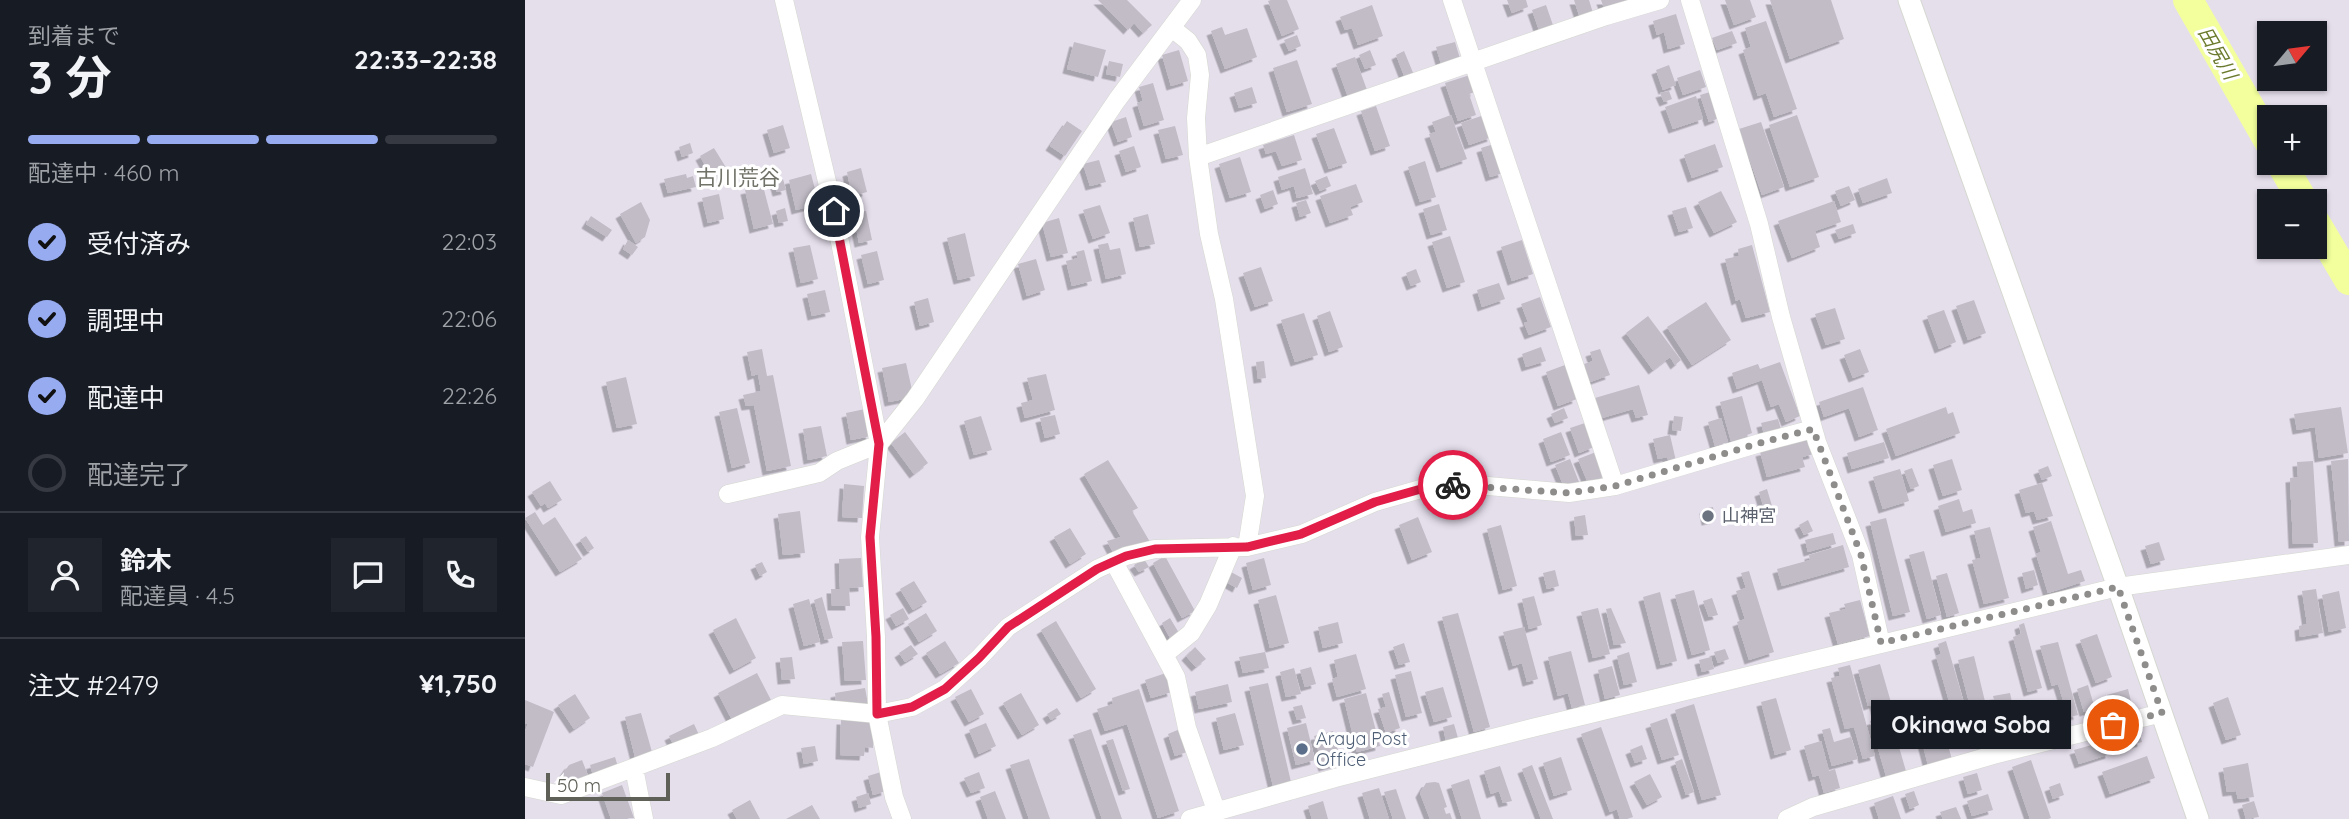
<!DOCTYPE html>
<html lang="ja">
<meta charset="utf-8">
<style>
:root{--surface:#171b24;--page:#20242c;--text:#f1f3f6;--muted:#9ea1a6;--line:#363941;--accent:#97abf0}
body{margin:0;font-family:Quicksand,"Noto Sans JP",sans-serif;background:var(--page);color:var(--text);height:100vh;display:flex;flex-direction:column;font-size:26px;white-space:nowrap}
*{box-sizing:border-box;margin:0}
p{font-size:23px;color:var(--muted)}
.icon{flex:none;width:38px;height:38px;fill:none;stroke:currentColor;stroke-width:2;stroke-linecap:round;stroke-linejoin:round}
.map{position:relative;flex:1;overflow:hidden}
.drawer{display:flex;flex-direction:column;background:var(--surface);width:525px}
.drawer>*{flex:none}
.needle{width:46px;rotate:61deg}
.controls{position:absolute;left:1732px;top:21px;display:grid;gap:14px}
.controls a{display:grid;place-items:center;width:70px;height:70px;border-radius:0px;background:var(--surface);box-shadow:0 2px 5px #0004;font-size:35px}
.scale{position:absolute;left:21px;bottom:18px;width:124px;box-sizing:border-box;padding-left:7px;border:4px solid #5f6158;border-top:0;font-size:19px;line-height:24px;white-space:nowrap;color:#5f6158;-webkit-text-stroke:5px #fff;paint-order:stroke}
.pin{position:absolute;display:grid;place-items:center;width:60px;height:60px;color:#fff;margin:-30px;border:4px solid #fff;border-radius:50%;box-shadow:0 2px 7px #0007}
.courier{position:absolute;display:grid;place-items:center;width:70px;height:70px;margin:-35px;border:5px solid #e11d48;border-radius:50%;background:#fff;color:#222;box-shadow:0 2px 9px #0007}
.bubble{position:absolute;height:49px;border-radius:0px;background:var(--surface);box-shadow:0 2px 5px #0004;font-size:23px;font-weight:700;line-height:49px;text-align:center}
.head em{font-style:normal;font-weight:700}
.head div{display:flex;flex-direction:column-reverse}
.head{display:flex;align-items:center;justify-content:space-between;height:119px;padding:0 28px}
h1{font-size:46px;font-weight:700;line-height:52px}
.bar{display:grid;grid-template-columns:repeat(4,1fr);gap:10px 7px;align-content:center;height:84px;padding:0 28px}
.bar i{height:9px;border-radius:5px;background:var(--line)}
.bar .active{background:var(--accent)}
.bar p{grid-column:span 4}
.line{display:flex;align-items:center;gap:18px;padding:0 28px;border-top:2px solid var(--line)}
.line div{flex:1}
.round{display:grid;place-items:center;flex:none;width:74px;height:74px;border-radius:0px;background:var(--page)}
ol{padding:0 28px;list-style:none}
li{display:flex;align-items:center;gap:21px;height:77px}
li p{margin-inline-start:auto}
li .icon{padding:7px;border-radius:50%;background:var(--accent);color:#111;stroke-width:4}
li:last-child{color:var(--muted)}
li i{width:38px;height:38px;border:4px solid var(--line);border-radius:50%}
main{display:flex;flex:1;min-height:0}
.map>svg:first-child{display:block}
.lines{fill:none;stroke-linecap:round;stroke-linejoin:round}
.river{stroke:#f2ff9c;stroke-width:30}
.building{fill:#c1bcc6;filter:url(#shadow)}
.minor-casing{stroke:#d5d8d0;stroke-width:19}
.tertiary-casing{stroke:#d5d8d0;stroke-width:23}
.minor{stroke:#fff;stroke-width:18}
.tertiary{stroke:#fff;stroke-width:21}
.done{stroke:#8e8d8c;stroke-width:7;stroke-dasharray:0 12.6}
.route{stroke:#e11d48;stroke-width:9}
.worship-dot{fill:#6b7280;stroke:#fff;stroke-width:2.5}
.service-dot{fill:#5c6f8a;stroke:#fff;stroke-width:2.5}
.labels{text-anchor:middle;stroke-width:6;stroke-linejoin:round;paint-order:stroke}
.worship-label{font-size:18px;fill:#5b616d;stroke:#fff;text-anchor:start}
.service-label{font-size:18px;fill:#4e5e75;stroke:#fff;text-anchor:start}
.water-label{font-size:19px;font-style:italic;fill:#6b7b2d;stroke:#fff}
.quarter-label{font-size:21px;fill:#717369;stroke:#fff}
</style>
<main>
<section class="drawer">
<div class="head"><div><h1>3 分</h1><p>到着まで</p></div><em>22:33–22:38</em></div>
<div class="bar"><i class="active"></i><i class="active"></i><i class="active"></i><i></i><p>配達中 · 460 m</p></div>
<ol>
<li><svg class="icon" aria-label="check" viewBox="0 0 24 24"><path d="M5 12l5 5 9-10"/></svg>受付済み<p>22:03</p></li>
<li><svg class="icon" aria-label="check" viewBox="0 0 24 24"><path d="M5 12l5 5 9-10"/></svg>調理中<p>22:06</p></li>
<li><svg class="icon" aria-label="check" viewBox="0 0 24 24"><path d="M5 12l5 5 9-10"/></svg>配達中<p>22:26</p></li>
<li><i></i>配達完了</li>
</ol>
<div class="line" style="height:126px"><a class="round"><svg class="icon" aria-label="person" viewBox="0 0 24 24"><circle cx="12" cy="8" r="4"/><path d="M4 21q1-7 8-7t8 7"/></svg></a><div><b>鈴木</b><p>配達員 · 4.5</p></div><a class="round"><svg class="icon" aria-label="chat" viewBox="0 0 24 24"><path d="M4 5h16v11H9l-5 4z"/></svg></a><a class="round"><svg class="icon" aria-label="phone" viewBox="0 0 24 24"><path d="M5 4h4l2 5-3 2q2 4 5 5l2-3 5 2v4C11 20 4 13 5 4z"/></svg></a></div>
<div class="line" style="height:91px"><div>注文 #2479</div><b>¥1,750</b></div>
</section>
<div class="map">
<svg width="1824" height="819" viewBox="0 0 1824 819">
<defs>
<filter id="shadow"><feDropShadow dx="-4.5" dy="4.5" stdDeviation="0" flood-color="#0004"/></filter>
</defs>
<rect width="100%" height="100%" fill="#e5dfec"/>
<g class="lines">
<path class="river" d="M1663,0L1745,143
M1756,163L1778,201
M1790,222L1824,280"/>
</g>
<path class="building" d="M573,0H602L627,25L618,33L609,23L603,30Z
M746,0H762L774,29L757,36L743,1Z
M982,0H1001L1003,7L987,13Z
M1049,0H1064L1068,13L1055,18Z
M1076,0H1103L1104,3L1080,11Z
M1200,0H1225L1231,17L1209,25Z
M1245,0H1306L1319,39L1265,59Z
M847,5L858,36L833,45L827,28L820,30L815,17Z
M1021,5L1029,28L1015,33L1007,10Z
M1151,14L1160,44L1143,49L1139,32L1132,35L1128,21Z
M1241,21L1272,109L1249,117L1241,93L1233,96L1218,50L1226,47L1220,28Z
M697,27L700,35L722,28L732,57L700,69L686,31Z
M1207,31L1212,43L1192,50L1187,38Z
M772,35L776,46L764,51L759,40Z
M549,42L581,50L573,77L542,69Z
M930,42L936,62L917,67L911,47Z
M654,50L663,81L646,86L637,55Z
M845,50L851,65L840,69L834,55Z
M879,51L889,75L880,78L871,55Z
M830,57L842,90L823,97L811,64Z
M772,60L787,104L762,112L748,68Z
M584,61L598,64L595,77L581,74Z
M1144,65L1151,85L1138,90L1131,70Z
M1175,70L1181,87L1158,95L1152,78Z
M945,75L950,92L944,94L951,115L933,121L920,83Z
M628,83L639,120L619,126L612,103L618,101L614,87Z
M727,87L732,103L714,108L709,93Z
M1144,91L1147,99L1139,102L1135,93Z
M1185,92L1194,118L1184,122L1175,95Z
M1171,96L1178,119L1148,129L1140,107Z
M851,106L865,146L850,151L836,111Z
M926,115L942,159L916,168L904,134L911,132L907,122Z
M959,115L967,137L944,145L936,123Z
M1272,115L1294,177L1265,187L1244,125Z
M601,117L607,137L593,142L586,122Z
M542,121L557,131L540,156L525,146Z
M1236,122L1259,187L1237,195L1214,129Z
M258,125L265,148L249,153L242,130Z
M650,126L658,155L641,159L633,130Z
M809,128L822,163L804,169L791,134Z
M769,135L777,160L757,166L751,151L741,154L738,145Z
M165,143L168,153L157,157L154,147Z
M969,144L978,173L965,177L956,148Z
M1190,144L1198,167L1167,178L1159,155Z
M609,146L616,167L601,172L594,151Z
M189,148L205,174L190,183L175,156Z
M715,157L726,192L705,198L694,164Z
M574,160L581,182L565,186L558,164Z
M900,161L911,197L895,202L883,167Z
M336,168L342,192L327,196L322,172Z
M780,168L788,194L772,198L769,186L757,190L753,177Z
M161,174L162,178L168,176L171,187L143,193L139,179Z
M286,174L294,204L271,210L264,180Z
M802,176L806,186L795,191L790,181Z
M1362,178L1367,193L1338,203L1333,189Z
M258,179L261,190L252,192L249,181Z
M831,184L838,202L825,207L828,215L805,223L795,196Z
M238,186L248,224L229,229L220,190Z
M1324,186L1330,200L1316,206L1310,191Z
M748,190L753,204L740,209L735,195Z
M1196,191L1212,222L1189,233L1173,202Z
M194,194L199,219L183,223L177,198Z
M781,200L786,213L775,217L771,203Z
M1309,201L1316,222L1290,231L1295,247L1267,258L1253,221Z
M116,202L125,220L120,237L111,243L95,214Z
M914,204L922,230L906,235L898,209Z
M575,205L585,233L568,239L558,210Z
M1161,207L1168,228L1154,232L1147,211Z
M260,208L263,221L254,223L251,211Z
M341,211L347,240L334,243L328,213Z
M623,214L630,244L615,247L608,218Z
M66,216L87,230L82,237L61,224Z
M534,218L543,253L526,257L517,223Z
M1328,224L1331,233L1314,239L1310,230Z
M440,233L450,276L433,280L422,238Z
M925,236L940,282L922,288L907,242Z
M103,240L113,247L107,255L98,249Z
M997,240L1008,274L987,281L976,247Z
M583,243L585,250L595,248L601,274L581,279L573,245Z
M285,245L293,279L276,283L268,248Z
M1227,245L1245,312L1221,318L1215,299L1211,301L1200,259L1214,256L1213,249Z
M559,250L567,281L547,286L541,261L553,258L551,252Z
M352,251L359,280L343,284L336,255Z
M511,259L520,290L502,296L493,264Z
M736,267L748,301L730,307L718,273Z
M891,269L896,282L886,286L881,273Z
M974,283L980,299L957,307L952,290Z
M300,290L305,312L287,316L282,294Z
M1015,297L1026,327L1004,335L999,323L1003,322L996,304Z
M403,298L409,322L395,326L389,302Z
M1449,300L1461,333L1443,340L1431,306Z
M1181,302L1206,340L1167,365L1142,327Z
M1310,308L1320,339L1301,345L1290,314Z
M1419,310L1431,342L1414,349L1402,316Z
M805,311L818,347L804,352L792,316Z
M779,313L793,355L770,362L756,320Z
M1123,316L1156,360L1150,365L1145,357L1128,370L1101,333Z
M1016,347L1021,361L1001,367L997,354Z
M237,349L242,376L248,375L266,466L242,471L229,405L221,406L218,395L236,391L233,374L227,376L222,352Z
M1075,349L1085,375L1065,382L1059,364L1068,361L1065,352Z
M1335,349L1344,372L1328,378L1319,355Z
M739,361L741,378L733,379L731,362Z
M1255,362L1275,416L1261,422L1254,404L1246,407L1237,380L1212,389L1207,373L1233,364L1235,369Z
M381,363L387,390L384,398L364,402L357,368Z
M1040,365L1052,399L1033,406L1021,372Z
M521,374L530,410L500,418L496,403L508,400L502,378Z
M101,377L112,424L92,428L81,382Z
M1114,385L1123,415L1111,418L1108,409L1077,418L1070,398Z
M1338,387L1353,430L1334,437L1324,408L1299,417L1294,402Z
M1217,396L1227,433L1222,435L1224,441L1207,445L1195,402Z
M1421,407L1423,414L1428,412L1435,433L1371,456L1361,429Z
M1816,407L1823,453L1794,458L1790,427L1772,430L1769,414Z
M212,408L225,463L207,468L194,412Z
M1039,408L1043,418L1030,423L1026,414Z
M340,409L346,436L326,440L321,413Z
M530,415L535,434L520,438L515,418Z
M456,416L467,450L449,455L439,421Z
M1149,416L1158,417L1156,431L1147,430Z
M1196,418L1203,442L1190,446L1183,422Z
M1253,419L1257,433L1240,438L1236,423Z
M1060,423L1069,447L1054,453L1045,428Z
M296,426L302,456L283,460L278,429Z
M380,432L403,463L389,474L366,443Z
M1036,432L1045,455L1026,462L1018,439Z
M1145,435L1151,461L1144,462L1142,457L1133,459L1128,439Z
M1285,439L1289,454L1277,457L1280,467L1242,477L1235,452Z
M1359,442L1364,458L1327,469L1322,453Z
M1071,452L1081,476L1063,483L1053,459Z
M1045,459L1054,482L1039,487L1030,465Z
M1427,459L1437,490L1418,496L1408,465Z
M1823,459L1824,541L1814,542L1806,461Z
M583,460L613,508L607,511L625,542L589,554L582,541L596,537L559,474Z
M1788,461L1793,543L1768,544L1765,478L1773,477L1772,462Z
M1523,466L1527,476L1517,480L1513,470Z
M1387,468L1394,486L1386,489L1379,471Z
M1375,469L1384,501L1358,509L1348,477Z
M25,481L37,500L23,508L20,503L16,506L7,492Z
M1517,483L1528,516L1512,520L1509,511L1501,513L1494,490Z
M319,484L339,486L337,518L317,517Z
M1242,489L1247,506L1239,508L1234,492Z
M1434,499L1438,512L1447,509L1451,523L1421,532L1413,506Z
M1188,507L1190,519L1181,521L1179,509Z
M275,511L280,553L258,555L253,514Z
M10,512L18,525L30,517L57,559L35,572L0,518Z
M1060,515L1063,535L1051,536L1049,517Z
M893,517L907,552L887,560L874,525Z
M1361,518L1385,612L1368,616L1345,522Z
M1283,520L1288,531L1279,535L1274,525Z
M1526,521L1543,574L1556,570L1560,581L1523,593L1511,554L1516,552L1508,527Z
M976,525L992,586L978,590L962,529Z
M1465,527L1484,598L1459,604L1447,560L1456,558L1449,531Z
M545,528L561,554L545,564L529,537Z
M1308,533L1311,544L1283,552L1280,540Z
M61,536L69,548L63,552L55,540Z
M1634,542L1640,560L1626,564L1620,546Z
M1318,545L1324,567L1257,586L1252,569L1285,560L1284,555Z
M1399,551L1416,615L1402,619L1384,555Z
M640,556L670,611L657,618L628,563Z
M336,558L338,587L324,588L325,606H307L306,589H315L314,559Z
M739,558L746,585L728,590L721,563Z
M619,559L624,567L614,572L609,565Z
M237,562L242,572L235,576L230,565Z
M1030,570L1034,586L1022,589L1018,573Z
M1509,570L1513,585L1501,589L1497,573Z
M1224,571L1249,652L1224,660L1212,622L1220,619L1211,591L1221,588L1216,573Z
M706,572L717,578L712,588L701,582Z
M1422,573L1434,613L1422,617L1411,576Z
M389,581L402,602L388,610L375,589Z
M1791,589L1798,633L1775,637L1774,626L1782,624L1777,591Z
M1169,590L1185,650L1167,655L1150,595Z
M1814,591L1821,628L1804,632L1797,595Z
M1135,592L1152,661L1136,665L1118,597Z
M751,595L764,643L745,648L733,600Z
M1009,596L1017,625L1004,629L997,599Z
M297,597L308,638L300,640L289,600Z
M1187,598L1193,615L1184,617L1178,601Z
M284,599L295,642L279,646L268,604Z
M1335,600L1345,636L1313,644L1304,613L1321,609L1319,604Z
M378,608L384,619L371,626L365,615Z
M1073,608L1085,654L1068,658L1056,612Z
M1086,608L1101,643L1089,645L1081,609Z
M401,613L412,631L394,642L383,624Z
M933,613L965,727L949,732L917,617Z
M211,618L231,658L209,670L188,630Z
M645,618L654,633L645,638L637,623Z
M531,621L571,689L556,698L516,630Z
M813,622L818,643L798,648L793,627Z
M1499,623L1517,688L1503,692L1488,637L1496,634L1494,625Z
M999,627L1013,679L1002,682L997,663L988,666L978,632Z
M1572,634L1587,677L1571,683L1555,640Z
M338,641L341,680L320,681L317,642Z
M420,641L434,663L415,674L401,653Z
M1421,641L1446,727L1427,732L1421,710L1426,708L1411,656L1416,654L1413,644Z
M1533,642L1553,715L1537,719L1532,701L1538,700L1533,684L1527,686L1515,646Z
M879,643L885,662L874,665L868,647Z
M386,645L393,654L380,662L374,653Z
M670,647L681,659L671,667L661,656Z
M1200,649L1204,659L1193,663L1189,652Z
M1046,651L1060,705L1047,708L1043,693L1033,696L1023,657Z
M740,652L744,668L718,673L714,657Z
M1104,652L1112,682L1099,685L1092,656Z
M831,654L841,689L812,697L807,679L813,677L809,660Z
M1449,656L1466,726L1451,729L1433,660Z
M267,657L270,679L257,680L255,658Z
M1186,657L1189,669L1177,672L1174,660Z
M1355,664L1371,720L1357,723L1363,743L1372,740L1381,771L1361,776L1345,721L1353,719L1349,704L1343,706L1333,670Z
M1325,665L1350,756L1338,759L1329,727L1320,729L1306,678L1315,676L1313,668Z
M1087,666L1095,695L1080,699L1073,670Z
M786,667L791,684L780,687L775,670Z
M769,668L776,694L761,697L755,672Z
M886,671L897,713L881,717L870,675Z
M232,673L246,700L207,720L193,693Z
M641,673L647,692L626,698L620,680Z
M743,683L766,782L748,786L724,687Z
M703,684L707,702L674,709L670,692Z
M1563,685L1570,709L1559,712L1552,689Z
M918,687L927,717L909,722L900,692Z
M340,688L343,704L312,709L310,693Z
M446,689L459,714L444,722L430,697Z
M614,689L654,811L633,818L602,724L580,731L572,709L588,704L587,698Z
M1603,689L1609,714L1588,719L1582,695Z
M864,692L875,728L861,733L853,709L861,707L857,694Z
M496,693L514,725L497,735L478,703Z
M841,693L855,746L832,752L819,699Z
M1485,693L1490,716L1474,720L1468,696Z
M50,694L65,718L49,729L33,705Z
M1703,697L1716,735L1701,740L1688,703Z
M1251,698L1266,750L1250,755L1236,702Z
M0,700L29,712L8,767L0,764V731L3,724L0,723Z
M1169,704L1196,795L1177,800L1150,710Z
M1505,704L1509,723L1501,725L1496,707Z
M777,705L781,718L772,720L768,707Z
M532,708L536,714L526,720L522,714Z
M116,713L127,752L110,757L100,717Z
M710,713L719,745L699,750L691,718Z
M1142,718L1154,755L1137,760L1125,724Z
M316,720L349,721L348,748L340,747L339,756L315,755Z
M461,723L471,746L454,754L444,730Z
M781,723L790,760L771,765L762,728Z
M169,724L175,737L150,748L144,736Z
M929,724L933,738L921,741L918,727Z
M1417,724L1428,763L1404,769L1394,730Z
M1612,725L1617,742L1595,749L1590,732Z
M1076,727L1108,817L1102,819H1095L1092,809L1085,812L1056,734Z
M1305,728L1309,742L1326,737L1333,759L1307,766L1297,730Z
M566,729L597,819H577L548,735Z
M655,729L662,752L650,756L643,734Z
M808,731L816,762L798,767L789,736Z
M588,739L605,789L598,791L581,741Z
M1296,741L1304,771L1310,769L1315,788L1299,793L1294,775L1288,777L1279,746Z
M1581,741L1585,754L1554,764L1549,750Z
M1117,745L1122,759L1110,763L1105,750Z
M290,746L293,761L279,764L276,748Z
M1622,756L1630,778L1585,794L1577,772Z
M90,757L93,767L68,775L65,765Z
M1036,757L1047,790L1029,796L1018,763Z
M504,759L525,819H504L485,765Z
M1157,759L1169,792L1161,795L1150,762Z
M57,760L64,778L40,788L35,778L44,765Z
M1506,760L1526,818L1523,819H1505L1487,767Z
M1723,763L1729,797L1713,799L1711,791L1702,792L1698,768Z
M1007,765L1028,819H1016L997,769Z
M975,766L987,801L978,803L974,791L966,794L959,771Z
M356,772L361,791L348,795L343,776Z
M454,772L460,788L446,793L439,778Z
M1452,773L1457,790L1443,794L1438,777Z
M1125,774L1137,797L1122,805L1109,782Z
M944,779L956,819H937L926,785Z
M910,782L914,783L922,807L919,808L921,814L925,813L927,819H905L895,793L901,783Z
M1535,783L1539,795L1528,799L1524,787Z
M97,785L109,818L86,819L77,793Z
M854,788L864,819H845L837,793Z
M871,789L881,819H868L859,792Z
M470,791L481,819H463L455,797Z
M1389,791L1394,805L1385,809L1380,794Z
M343,793L346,804L334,808L331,797Z
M1463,794L1468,810L1447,816L1442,801Z
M1368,796L1376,819H1354L1349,803Z
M225,800L235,819H212L207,810Z
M798,801L803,819H787L783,806Z
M1729,801L1734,817L1721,819L1717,805Z
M287,805L295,819H261Z
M1431,807L1436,819H1418L1415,812Z"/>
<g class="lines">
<defs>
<path id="minor" d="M927,0L1090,486
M1165,0L1234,224L1256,317L1292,442L1336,555L1356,644
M648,29L663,41L672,55L675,75L671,118L673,157L684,234L699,299L730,496L722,547
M673,157L1081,16L1135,0
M203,494L294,473L312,461L354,444L309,211L259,0
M589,562L651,677L662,728L691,810
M640,654L666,633L683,605L708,546
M109,768L119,819
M0,787L36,795L187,738L257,705L352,714L387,707L420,689L454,658L483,627L572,569L601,556L630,549L722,547L777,534L850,502L910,485L963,486L1044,493L1090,486L1235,443L1288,429
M377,819L369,797L352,714L351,637L345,537L354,444L390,399L592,100L667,0
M665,819L810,778L1007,728L1593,587L1824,555
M1262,819L1288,807L1468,755L1637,713"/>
<path id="tertiary" d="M1384,0L1593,587L1673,819"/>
</defs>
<use href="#minor" class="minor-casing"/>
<use href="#tertiary" class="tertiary-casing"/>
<use href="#minor" class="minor"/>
<use href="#tertiary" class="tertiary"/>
</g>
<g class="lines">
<path class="done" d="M928,485L1044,493L1090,486L1235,443L1288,429L1336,555L1356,643L1593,587L1637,713L1588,725"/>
<path class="route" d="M309,211L354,444L345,537L351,637L352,714L387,707L420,689L454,658L483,627L572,569L601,556L630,549L722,547L776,534L850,502L910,485H928"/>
</g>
<circle class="worship-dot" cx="1183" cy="516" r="7"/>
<circle class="service-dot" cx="777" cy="749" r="7"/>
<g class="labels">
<g class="worship-label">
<text x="1197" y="522">山神宮</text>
</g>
<g class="service-label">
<text x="791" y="745">Araya Post<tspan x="791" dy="21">Office</tspan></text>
</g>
<g class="water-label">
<text transform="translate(1693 53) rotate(60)" y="7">田尻川</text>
</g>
<g class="quarter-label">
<text x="213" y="185">古川荒谷</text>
</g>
</g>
</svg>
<div class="controls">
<a><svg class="needle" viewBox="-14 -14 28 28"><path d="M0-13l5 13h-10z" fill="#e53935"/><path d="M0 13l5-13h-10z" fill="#9ea1a6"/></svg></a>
<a>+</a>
<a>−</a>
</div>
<div class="scale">50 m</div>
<div class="pin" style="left:1588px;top:725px;background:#ea580c"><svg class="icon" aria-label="bag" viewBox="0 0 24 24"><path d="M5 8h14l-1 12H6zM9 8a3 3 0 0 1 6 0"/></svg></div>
<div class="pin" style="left:309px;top:211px;background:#1f2937"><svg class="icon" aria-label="home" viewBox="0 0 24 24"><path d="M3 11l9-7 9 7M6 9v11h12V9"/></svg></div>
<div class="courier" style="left:928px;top:485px"><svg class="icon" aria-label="bike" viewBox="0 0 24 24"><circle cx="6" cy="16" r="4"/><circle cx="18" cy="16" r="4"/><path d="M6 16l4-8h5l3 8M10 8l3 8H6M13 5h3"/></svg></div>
<div class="bubble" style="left:1346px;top:700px;width:200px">Okinawa Soba</div>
</div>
</main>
